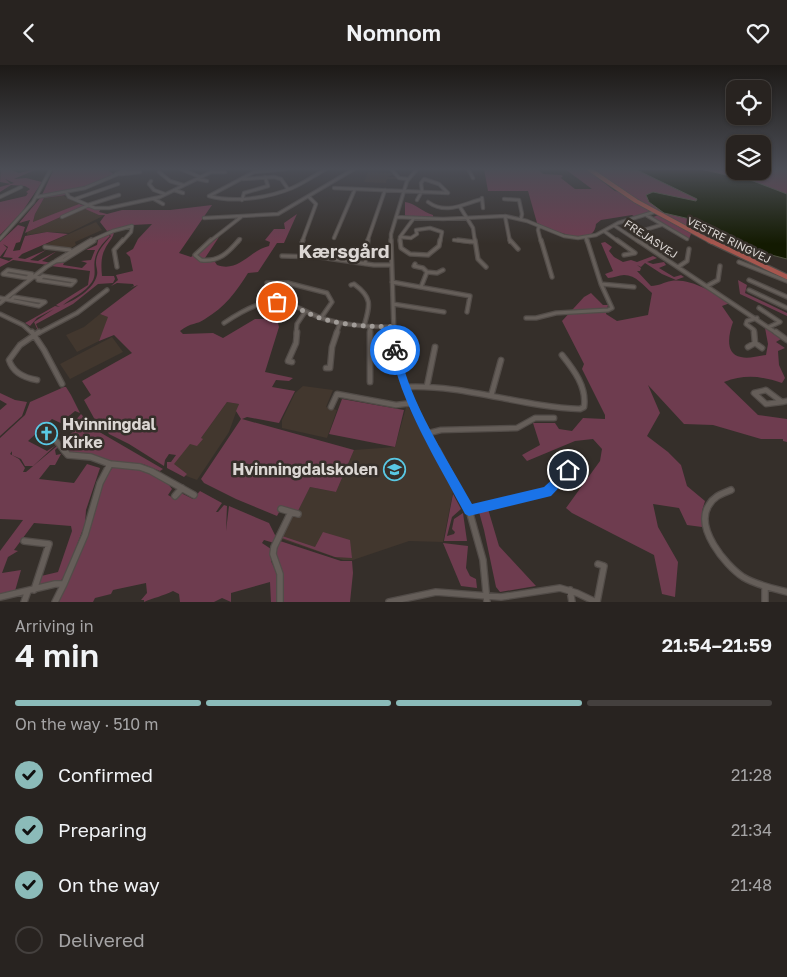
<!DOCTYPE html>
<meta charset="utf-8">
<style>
:root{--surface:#282320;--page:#302b29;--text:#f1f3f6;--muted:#a5a4a5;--line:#44403e;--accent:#8bbbb9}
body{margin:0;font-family:"Golos Text",sans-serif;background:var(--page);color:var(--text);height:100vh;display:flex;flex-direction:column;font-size:19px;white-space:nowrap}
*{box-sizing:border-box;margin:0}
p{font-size:16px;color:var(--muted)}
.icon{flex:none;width:28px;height:28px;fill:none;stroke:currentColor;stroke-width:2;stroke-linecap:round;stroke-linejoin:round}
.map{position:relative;height:537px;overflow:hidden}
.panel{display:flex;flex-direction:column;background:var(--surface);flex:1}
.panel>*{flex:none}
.controls{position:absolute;left:726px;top:15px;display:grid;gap:10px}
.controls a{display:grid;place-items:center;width:45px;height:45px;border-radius:10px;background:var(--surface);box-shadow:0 1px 4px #0004,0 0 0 1px var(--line);font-size:25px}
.pin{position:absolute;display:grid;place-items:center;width:42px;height:42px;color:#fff;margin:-21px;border:2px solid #fff;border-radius:50%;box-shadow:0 1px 5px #0007}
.courier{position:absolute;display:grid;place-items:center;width:50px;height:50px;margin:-25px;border:4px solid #1a73e8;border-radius:50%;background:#fff;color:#222;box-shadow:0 1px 6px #0007}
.head em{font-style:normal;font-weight:600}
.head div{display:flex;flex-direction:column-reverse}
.head{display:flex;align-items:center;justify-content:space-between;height:85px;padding:0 15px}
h1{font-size:32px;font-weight:600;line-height:38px}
.bar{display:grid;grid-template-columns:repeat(4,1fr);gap:8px 5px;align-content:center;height:60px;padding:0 15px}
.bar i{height:6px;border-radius:4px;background:var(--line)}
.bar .selected{background:var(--accent)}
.bar p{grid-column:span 4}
ol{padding:0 15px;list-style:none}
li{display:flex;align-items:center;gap:15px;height:55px}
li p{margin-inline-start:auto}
li .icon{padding:5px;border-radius:50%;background:var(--accent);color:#111;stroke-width:4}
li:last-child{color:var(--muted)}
li i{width:28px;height:28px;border:2px solid var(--line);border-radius:50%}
header{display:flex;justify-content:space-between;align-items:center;height:65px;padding:0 15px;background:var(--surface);font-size:22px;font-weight:600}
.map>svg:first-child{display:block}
.built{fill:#42372e}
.green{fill:#6e3c4f}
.water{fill:#131a01;stroke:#4f5240}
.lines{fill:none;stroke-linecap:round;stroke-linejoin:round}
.minor-far3-casing{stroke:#524c48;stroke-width:4.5}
.minor-far2-casing{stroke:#524c48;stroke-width:5.5}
.minor-far1-casing{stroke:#524c48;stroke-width:7}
.minor-casing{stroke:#524c48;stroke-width:8}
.major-far1-casing{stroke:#524c48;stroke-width:5.5}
.major-casing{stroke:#524c48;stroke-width:7}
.minor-far3{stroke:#655e59;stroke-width:2.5}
.minor-far2{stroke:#655e59;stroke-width:3}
.minor-far1{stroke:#655e59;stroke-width:4.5}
.minor{stroke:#655e59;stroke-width:5.5}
.major-far1{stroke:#a6564e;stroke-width:4}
.major{stroke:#a6564e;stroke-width:4.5}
.route{fill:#1a73e8}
.done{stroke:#a19c98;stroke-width:5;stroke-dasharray:0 9}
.labels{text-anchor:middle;stroke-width:5;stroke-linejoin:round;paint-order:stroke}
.far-street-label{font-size:11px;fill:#dbd6d3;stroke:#352f2a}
.near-poi-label{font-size:16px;font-weight:bold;fill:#dbd6d3;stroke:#352f2a;text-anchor:start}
.district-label{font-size:19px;font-weight:bold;fill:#dbd6d3;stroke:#352f2a}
</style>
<header><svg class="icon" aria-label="back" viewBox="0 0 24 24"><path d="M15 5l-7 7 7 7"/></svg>Nomnom<svg class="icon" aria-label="heart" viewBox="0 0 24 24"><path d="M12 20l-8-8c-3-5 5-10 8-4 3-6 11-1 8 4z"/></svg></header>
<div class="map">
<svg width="787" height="537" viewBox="0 0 787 537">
<rect width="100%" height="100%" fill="#352f2a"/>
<path class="built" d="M368,107L394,108L395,109L387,112H397L398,114H387L386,118L364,117Z
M62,130L80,139L33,159L35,149L44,133Z
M85,141L105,150L69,168L47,167L27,170V167Z
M96,157L102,165L75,177L76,180L69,184L44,180Z
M100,249L109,252L99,276L77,287L66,270L84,262Z
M112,272L123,287L70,314L60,299Z
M303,321L333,325L326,342L337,345L327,373L282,363V355L295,328Z
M227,337L239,339L229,367L197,415L181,409L168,402L184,379L201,373Z
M407,339L453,427L443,477L409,476L353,495H343L278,473L291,447L298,446L310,422L336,427L354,385L395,382Z"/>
<path class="green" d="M1,104H8L19,108L37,104L14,114L26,113L42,117L22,147L0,170V137L26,131L28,128L26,127L30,124L25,121L11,120L0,127V122L14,118L5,114L11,119L0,117Z
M54,104H106L115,110L93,120L42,130Z
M484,104H538L543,109L561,110L563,111L561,113L575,124H592L565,104H586L615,126L622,127L592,104L639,106L697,134L696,136L650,128L664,148L706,158L691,169L689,174L650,153L662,149L656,145L635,152L632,150L601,155L596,159C594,185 550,164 537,158L528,126H488Z
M700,104L762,106L763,104H787V129L753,116Z
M65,128L66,130L44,133L35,149L33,157L79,139L85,141L25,168L30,155L19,158L41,132Z
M405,137C415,138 422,147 433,150V153L405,152Z
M212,140L179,188L191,192L219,172L203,196L215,197L217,200C239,208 250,185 269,181L270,177L265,175L274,164H285L284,158L297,149L284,178H277L258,207L248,208C236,227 225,242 205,254C197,260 191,257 180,266L183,269L213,268L223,273L255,254H277L279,262L265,307L293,313L289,316L276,315L272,322L295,326L279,358L247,352L242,354L354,385L336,427L310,422L298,446L282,442L277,451L236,434L204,418L201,414L241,354L236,346L239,339L227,337L201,373L203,374L197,381L190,379L174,399L187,409L184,412L167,403V397H171L176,390L169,389L165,395L164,401L129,379L109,369L107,366L100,364L84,335L91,330L82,316L132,288L114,270L99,276L108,252L100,249L138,220L130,223L134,221L133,219L117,218L111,221L118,215L116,210L133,206L130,192L126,188L133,184L138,174L152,159L132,160L107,166L100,157L105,150H99L83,143L88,141L101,144L99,147L107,149L122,145H170Z
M18,160L25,162L20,177L16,178L13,186L20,185L25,171L47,167L68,169L22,189L18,193L25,194L46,185L30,195L38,196L57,186L42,196L51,198L48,200L13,195L0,202V193L9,196L13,193L3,192L8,182L3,179L7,183L0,192V177Z
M114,166C114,173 108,177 105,184C101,191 101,201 102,211H114L115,214L113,218L98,219L73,239L36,259L39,266H43L39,268L34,257L54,244L37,253L30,261L25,258L55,241L60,242L56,240L88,220L90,206L51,201L55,198H64L63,200L82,203L87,198L81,196L91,195L95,185H86L97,180L98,175H91L79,182L61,196L58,195C73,184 88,175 106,168L110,171C104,177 97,184 95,194C93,202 97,209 92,217C85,228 71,233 63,240C75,235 94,224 97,210C98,206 96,202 96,198C96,187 104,179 111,171L107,168Z
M605,177L612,182L609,186L614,192L623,197L631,195L637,197L653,191L657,193L647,197L653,199L664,197L666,200L659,203L674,212L681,210L684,212L676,215L662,209L645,198L641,202L637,200L641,203L640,206H637L651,221C659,221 664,217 671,216C690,213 715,228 730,238L722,241L733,257C729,268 724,289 741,292C748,294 758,291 766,290L768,279L765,263L781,274L776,277L785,283L778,286L779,300L785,313L782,318C761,311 745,309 724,317L758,350L787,354V377L783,376V374H761L713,360L684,359L648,320L660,348L647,371L668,387L681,400L687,421L705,436L702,446V462L687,460L679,443L653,439L658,462L678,497L675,532L662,529L654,490L572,448L566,443L600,396L602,384L593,374L575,376L527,396L522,390L540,380L533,358H555L559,364L572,366L583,353L605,354V350L582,304L584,299L562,256L584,232L591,228L603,240H608L606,249L617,256L648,250L652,228C644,221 636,210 624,210C619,210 614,213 608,213L605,209L613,206L601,178Z
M738,215L747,220L745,228L787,248V251L740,229Z
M64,322H66L71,330L67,332L71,330L80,348L75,346L69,351L74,353L67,361L52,354L28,376L47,386L56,380L33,401H25L21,394L12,390V386L20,375L10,389L19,394L25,403L23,407H26L57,381L58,382L55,385L56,390L61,389L55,400H50L39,414L74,418L87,399L100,403L86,445L85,459L64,513L60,516L40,520L38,519L41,511L58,507L72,466L71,461L34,458L14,485L18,486L8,492L2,508L21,505L15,526L0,529V486L23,455L0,454V373L25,350L30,337Z
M0,328L15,335L27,337L22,351L0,371V345L7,339L0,335Z
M342,334L404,345L395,382L329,369Z
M81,349L96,365L163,404L160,406L143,399L103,395L88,388H71L68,385L74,382L72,376L66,379L63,377L75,364L76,359L73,358Z
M113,402C134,403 160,406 172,424L168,430L175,434L181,428L193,434L200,426L222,438L216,447H218L224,440L227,441L226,466L229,441L269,458L276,472L274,478L264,475L262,478L271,484V496L277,509L278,537H271L270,517L231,528V537L222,533L214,537H180L179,529L173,526C163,531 153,533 144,537V535H141L147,528L146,518L113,525L111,529L95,533L93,537H59L89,467L102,418Z
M453,429L461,444L452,452L447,471L454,469L455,467L452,464L454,454L463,448L467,476H444Z
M488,444L499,481L536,521L500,527L496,522L484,465L479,447Z
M323,467L350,475L352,493L335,492L282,473V471L315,482Z
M280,476L341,496H352L353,508L350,537H283L275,490Z
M443,478L468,481L466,503L470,511L476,514L477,523L461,521Z"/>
<path class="water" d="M626,104H700L753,116L787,129V194L752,185L730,170L703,157L664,148L649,137L646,130L653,127L696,136L697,134L639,106Z"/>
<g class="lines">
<defs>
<path id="minor-far3" d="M181,104L200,112
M391,104L399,113L408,114
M468,104L473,113
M124,106L123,109H116Z
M159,107L170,116L183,120
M211,107H225
M122,109L140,107H125
M198,114L207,116
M243,114L274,112L281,114L288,124
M151,116L149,119L154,125L165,129
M334,123L448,128
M174,125L183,128
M66,127L69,132L95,143H109L160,132L211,107L212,104
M209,131C234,138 268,133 292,123C304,118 315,110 326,104
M209,131L254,107L286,104
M0,132L21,122
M37,132L85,123L118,109
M482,133L483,143
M75,134L118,119
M154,134L163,139
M504,134L519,135L522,149L521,154
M242,135L244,128L268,121L265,112
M417,135L422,126L421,118L424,114L439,119L448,128
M428,137C446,150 463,139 482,134
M88,140L119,130
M460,142L473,163L475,177
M646,150L687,174
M505,151L510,177
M62,152L89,140
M396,152L443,154L505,151L527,156L564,171L578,173L596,170L618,158L654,147
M204,153L278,149L354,104
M539,161L538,165L541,177
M615,161L639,177
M604,166L619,177
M400,172L411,173L417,169L416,165L430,163L442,167L440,177
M400,172V177
M400,172L414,153
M334,173L355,124
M586,173L587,177
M0,174L33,137L51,104
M454,175L470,177
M88,177L113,166L132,161L131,167L122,177
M209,177L241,152
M238,177L240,174
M302,177L316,139L309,132
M367,177L385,125
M391,177V169L407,116L417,104
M659,177L641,166L661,160"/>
<path id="minor-far2" d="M211,175L195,190L201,195C219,197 228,188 239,175
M391,175L394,269
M400,175L401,183L410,189L428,190L439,181L440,175
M458,175L474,177
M475,175L478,194L486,202
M510,175L518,184
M541,175L552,212
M617,175L635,188L624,190
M637,175L778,269
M657,175L661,178
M302,178L303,175
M45,182L70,185
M282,191L319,192L374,200H391
M56,196L64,195L94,176
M739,197L787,216
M365,199L368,175
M415,199L414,201L423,203L427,207L421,222
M117,202L114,185L123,175
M678,202L687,196L689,184
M8,205L32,209L27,213L3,209Z
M427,207L437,208L443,205
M29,211L41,213
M43,211L75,216L71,220L38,215Z
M749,215L787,232
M392,217L470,231L467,247
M267,218H288L327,228L332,237L321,253
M601,219L634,222
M351,220L354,219C373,233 370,240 364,261
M707,221L718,215L720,201
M749,225L787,243
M0,233L39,241L45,237L14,232L12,234
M0,238L46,202L91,175
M393,239L444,247
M759,243L780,257L769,262
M0,249L23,260L33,269
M526,253H536L556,248L608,245L612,243L601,219L587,175
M224,258C245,244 267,231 292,240C303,244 313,251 325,254C347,261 371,262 394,262
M370,262V269
M37,269L77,248L107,225
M296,269L297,259L305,247
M336,269L340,258
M754,269V265L746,259L747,256L757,253"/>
<path id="minor-far1" d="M32,267L44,285L62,319
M370,267V317
M394,267C396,314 417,347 438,387
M776,267L787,275
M755,278L762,283
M748,282L755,278L754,267
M292,297L288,296L296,278L297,267
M326,303H330L332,282L337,267
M37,315C25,313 13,308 9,295L20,280L39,267
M427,321L435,282
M405,322C464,319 521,342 580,344L584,342C587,322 574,305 562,290
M766,325L782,337L766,339L754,328Z
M491,331L501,295
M782,337L787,336
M331,342L337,329L396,340L412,338
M429,368L441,365L517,363L535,353H554
M57,377L65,387"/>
<path id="minor" d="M64,385L68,390L91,392L110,399L140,402L151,406L194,430
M437,385L469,445L483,495L487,537
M731,425C722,429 714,431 709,440C694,462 725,500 743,512C756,520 772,523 787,527
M175,431L182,423
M281,444L298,449
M469,445L547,427L568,405
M24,476L49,479L34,525
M64,519L85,470L100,418L110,399
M765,522V537
M570,525L572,537
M0,532L55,519H64L55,537
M24,537L28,526
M280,537V509L273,489L274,482L291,447
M389,537L436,527L501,532L560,523L577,528L596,537
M597,537L604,501L598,499"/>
<path id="major-far1" d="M589,104L636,136L712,177"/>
<path id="major" d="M709,175L787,212"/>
</defs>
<use href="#minor-far3" class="minor-far3-casing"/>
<use href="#minor-far2" class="minor-far2-casing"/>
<use href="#minor-far1" class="minor-far1-casing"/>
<use href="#minor" class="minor-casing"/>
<use href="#major-far1" class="major-far1-casing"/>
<use href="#major" class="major-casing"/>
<use href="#minor-far3" class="minor-far3"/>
<use href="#minor-far2" class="minor-far2"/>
<use href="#minor-far1" class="minor-far1"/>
<use href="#minor" class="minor"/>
<use href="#major-far1" class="major-far1"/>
<use href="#major" class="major"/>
</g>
<linearGradient id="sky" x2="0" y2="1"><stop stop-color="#1d1a17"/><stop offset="0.58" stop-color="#4b4d55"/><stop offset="1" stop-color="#4b4d55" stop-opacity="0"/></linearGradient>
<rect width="787" height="179" fill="url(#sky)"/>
<path class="route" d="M395,282L399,285C411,340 445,390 472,439L544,422L568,400L572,402L574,405L572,409L551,431L547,432L469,451L465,449C439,399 401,340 391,285Z"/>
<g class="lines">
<path class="done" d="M277,237C293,239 305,248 320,253C344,261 369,261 394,262L395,285"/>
</g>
<defs>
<symbol id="church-ring" viewBox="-11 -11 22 22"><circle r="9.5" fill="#352f2a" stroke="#59c8e4" stroke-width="1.5"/><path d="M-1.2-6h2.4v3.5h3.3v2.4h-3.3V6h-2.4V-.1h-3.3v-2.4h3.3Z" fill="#59c8e4"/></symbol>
<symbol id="school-ring" viewBox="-11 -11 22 22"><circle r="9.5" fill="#352f2a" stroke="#59c8e4" stroke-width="1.5"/><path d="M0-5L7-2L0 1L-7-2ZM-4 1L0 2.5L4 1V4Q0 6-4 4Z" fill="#59c8e4"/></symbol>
</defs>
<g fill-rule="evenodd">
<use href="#church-ring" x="34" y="356" width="25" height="25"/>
<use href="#school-ring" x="382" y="392" width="25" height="25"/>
</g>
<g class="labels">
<g class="far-street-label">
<text transform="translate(651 174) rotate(33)" y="4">FREJASVEJ</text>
<text transform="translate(729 175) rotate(26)" y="4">VESTRE RINGVEJ</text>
</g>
<g class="near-poi-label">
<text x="62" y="365">Hvinningdal<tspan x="62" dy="18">Kirke</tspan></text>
<text x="378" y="410" text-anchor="end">Hvinningdalskolen</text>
</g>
<g class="district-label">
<text x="344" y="193">Kærsgård</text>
</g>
</g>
</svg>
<div class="controls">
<a><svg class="icon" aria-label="locate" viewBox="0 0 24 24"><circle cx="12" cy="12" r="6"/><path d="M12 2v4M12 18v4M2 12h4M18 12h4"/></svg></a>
<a><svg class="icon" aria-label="layers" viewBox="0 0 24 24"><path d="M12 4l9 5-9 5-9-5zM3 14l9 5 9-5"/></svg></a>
</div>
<div class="pin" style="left:277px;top:237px;background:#ea580c"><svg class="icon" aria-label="bag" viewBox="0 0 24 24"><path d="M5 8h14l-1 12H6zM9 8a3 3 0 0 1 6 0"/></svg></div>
<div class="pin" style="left:568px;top:405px;background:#1f2937"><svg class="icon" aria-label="home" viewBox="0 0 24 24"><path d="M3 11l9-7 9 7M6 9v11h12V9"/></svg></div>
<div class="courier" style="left:395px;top:285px"><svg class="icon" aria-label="bike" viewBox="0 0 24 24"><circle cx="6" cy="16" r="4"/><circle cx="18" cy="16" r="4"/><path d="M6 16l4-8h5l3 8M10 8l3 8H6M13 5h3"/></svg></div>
</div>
<section class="panel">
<div class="head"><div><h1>4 min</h1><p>Arriving in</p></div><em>21:54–21:59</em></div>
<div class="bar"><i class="selected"></i><i class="selected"></i><i class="selected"></i><i></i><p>On the way · 510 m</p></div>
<ol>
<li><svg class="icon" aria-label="check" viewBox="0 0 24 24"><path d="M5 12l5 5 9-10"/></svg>Confirmed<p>21:28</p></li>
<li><svg class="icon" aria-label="check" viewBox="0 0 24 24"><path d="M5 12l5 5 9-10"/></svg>Preparing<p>21:34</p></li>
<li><svg class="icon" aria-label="check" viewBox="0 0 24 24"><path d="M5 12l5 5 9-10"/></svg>On the way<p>21:48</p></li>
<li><i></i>Delivered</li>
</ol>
</section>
